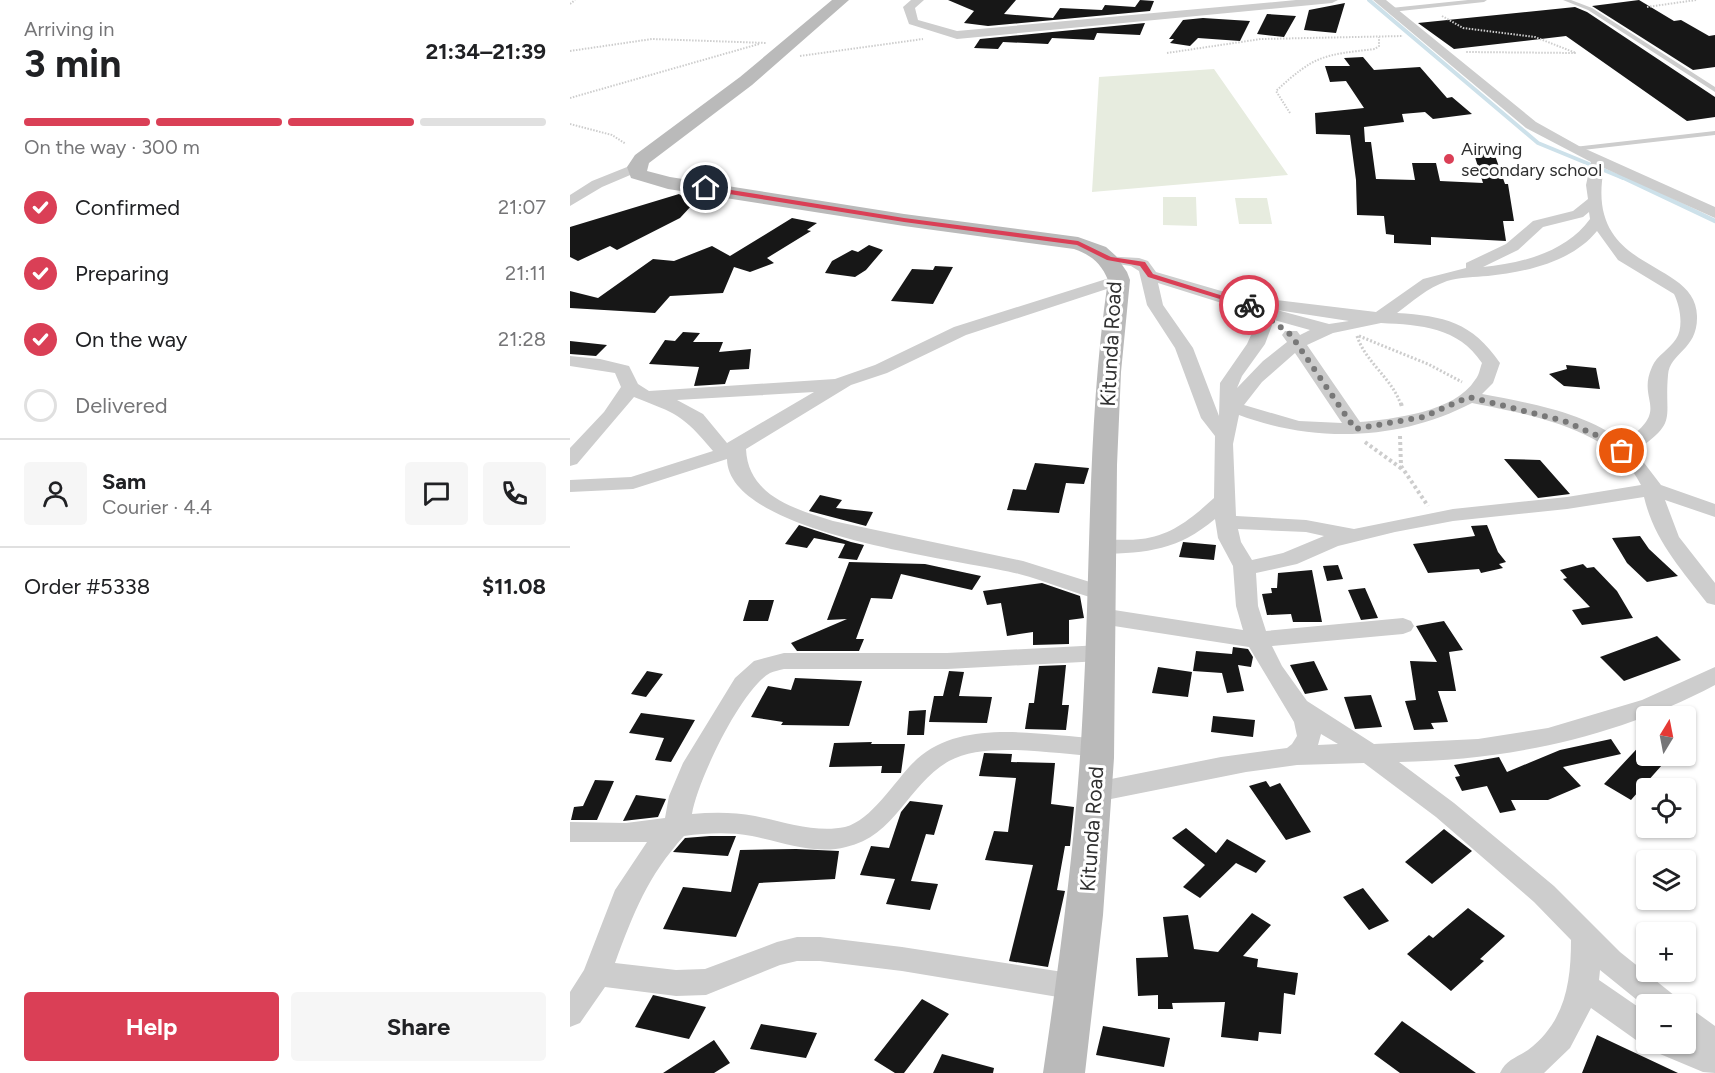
<!DOCTYPE html>
<meta charset="utf-8">
<style>
:root{--surface:#fff;--page:#f6f6f6;--text:#202124;--muted:#757577;--line:#e0e0e0;--accent:#da3f56}
body{margin:0;font-family:Figtree,sans-serif;background:var(--page);color:var(--text);height:100vh;display:flex;flex-direction:column;font-size:22px;white-space:nowrap}
*{box-sizing:border-box;margin:0}
p{font-size:20px;color:var(--muted)}
.icon{flex:none;width:33px;height:33px;fill:none;stroke:currentColor;stroke-width:2;stroke-linecap:round;stroke-linejoin:round}
.map{position:relative;flex:1;overflow:hidden}
.panel{display:flex;flex-direction:column;background:var(--surface);width:570px}
.panel>*{flex:none}
.needle{width:39px;rotate:10deg}
.fabs{position:absolute;left:1066px;top:706px;display:grid;gap:12px}
.fabs a{display:grid;place-items:center;width:60px;height:60px;border-radius:6px;background:var(--surface);box-shadow:0 2px 4px #0004;font-size:30px}
.pin{position:absolute;display:grid;place-items:center;width:51px;height:51px;color:#fff;margin:-26px;border:3px solid #fff;border-radius:50%;box-shadow:0 2px 6px #0007}
.courier{position:absolute;display:grid;place-items:center;width:60px;height:60px;margin:-30px;border:4px solid #da3f56;border-radius:50%;background:#fff;color:#222;box-shadow:0 2px 8px #0007}
.headline em{font-style:normal;font-weight:700}
.headline div{display:flex;flex-direction:column-reverse}
.headline{display:flex;align-items:center;justify-content:space-between;height:102px;padding:0 24px}
h1{font-size:39px;font-weight:700;line-height:45px}
.bar{display:grid;grid-template-columns:repeat(4,1fr);gap:9px 6px;align-content:center;height:72px;padding:0 24px}
.bar i{height:8px;border-radius:4px;background:var(--line)}
.bar .current{background:var(--accent)}
.bar p{grid-column:span 4}
.line{display:flex;align-items:center;gap:15px;padding:0 24px;border-top:2px solid var(--line)}
.line div{flex:1}
.round{display:grid;place-items:center;flex:none;width:63px;height:63px;border-radius:6px;background:var(--page)}
ol{padding:0 24px;list-style:none}
li{display:flex;align-items:center;gap:18px;height:66px}
li p{margin-inline-start:auto}
li .icon{padding:6px;border-radius:50%;background:var(--accent);color:#fff;stroke-width:4}
li:last-child{color:var(--muted)}
li i{width:33px;height:33px;border:3px solid var(--line);border-radius:50%}
.primary-button{display:flex;gap:12px;margin-top:auto;padding:12px 24px}
.primary-button a{flex:1;height:69px;border-radius:6px;background:var(--accent);color:#fff;font-size:24px;font-weight:700;line-height:69px;text-align:center}
.primary-button a+a{background:var(--page);color:var(--text)}
main{display:flex;flex:1;min-height:0}
.map>svg:first-child{display:block}
.green{fill:#e7ecdf}
.lines{fill:none;stroke-linecap:round;stroke-linejoin:round}
.stream-far1{stroke:#cde1ea;stroke-width:4}
.stream{stroke:#cde1ea;stroke-width:4.5}
.building{fill:#171717}
.path-far2{stroke:#cdcdcd;stroke-width:2;stroke-dasharray:1.5 1.5;stroke-linecap:butt}
.path-far1{stroke:#cdcdcd;stroke-width:3;stroke-dasharray:2 2;stroke-linecap:butt}
.path{stroke:#cdcdcd;stroke-width:4;stroke-dasharray:3 3;stroke-linecap:butt}
.lane{fill:#cdcdcd;fill-rule:evenodd}
.street{fill:#cdcdcd;fill-rule:evenodd}
.secondary{fill:#bababa;fill-rule:evenodd}
.route{fill:#da3f56}
.done{stroke:#787878;stroke-width:6;stroke-dasharray:0 10.8}
.poi-dot{fill:#da3f56;stroke:#fff;stroke-width:2}
.labels{text-anchor:middle;stroke-width:6;stroke-linejoin:round;paint-order:stroke}
.far-poi-label{font-size:18px;fill:#303030;stroke:#fff;text-anchor:start}
.street-label{font-size:21px;fill:#303030;stroke:#fff}
</style>
<main>
<section class="panel">
<div class="headline"><div><h1>3 min</h1><p>Arriving in</p></div><em>21:34–21:39</em></div>
<div class="bar"><i class="current"></i><i class="current"></i><i class="current"></i><i></i><p>On the way · 300 m</p></div>
<ol>
<li><svg class="icon" aria-label="check" viewBox="0 0 24 24"><path d="M5 12l5 5 9-10"/></svg>Confirmed<p>21:07</p></li>
<li><svg class="icon" aria-label="check" viewBox="0 0 24 24"><path d="M5 12l5 5 9-10"/></svg>Preparing<p>21:11</p></li>
<li><svg class="icon" aria-label="check" viewBox="0 0 24 24"><path d="M5 12l5 5 9-10"/></svg>On the way<p>21:28</p></li>
<li><i></i>Delivered</li>
</ol>
<div class="line" style="height:108px"><a class="round"><svg class="icon" aria-label="person" viewBox="0 0 24 24"><circle cx="12" cy="8" r="4"/><path d="M4 21q1-7 8-7t8 7"/></svg></a><div><b>Sam</b><p>Courier · 4.4</p></div><a class="round"><svg class="icon" aria-label="chat" viewBox="0 0 24 24"><path d="M4 5h16v11H9l-5 4z"/></svg></a><a class="round"><svg class="icon" aria-label="phone" viewBox="0 0 24 24"><path d="M5 4h4l2 5-3 2q2 4 5 5l2-3 5 2v4C11 20 4 13 5 4z"/></svg></a></div>
<div class="line" style="height:78px"><div>Order #5338</div><b>$11.08</b></div>
<div class="primary-button"><a>Help</a><a>Share</a></div>
</section>
<div class="map">
<svg width="1145" height="1073" viewBox="0 0 1145 1073">
<rect width="100%" height="100%" fill="#fff"/>
<path class="green" d="M644,69L718,175L522,192L529,77Z
M593,197H626L627,226L593,225Z
M665,198H697L702,224H669Z"/>
<g class="lines">
<path class="stream-far1" d="M799,0L968,143L1053,178"/>
<path class="stream" d="M1050,176L1145,221"/>
</g>
<path class="building" d="M378,0H446L434,14L483,18L490,8L532,10L535,5L565,7L570,0L584,1L580,11L418,26L394,23L404,11Z
M1069,0L1104,21L1111,20L1139,36L1145,35V67L1123,70L1022,6Z
M775,3L766,33L734,30L739,10Z
M1005,7L1017,12L1145,97V117L1117,121L996,36L884,49L848,23Z
M697,14L726,16L714,37L687,34Z
M633,18L680,21L670,41L628,38L620,46L600,43L604,39H599L613,20Z
M575,23L570,35L527,33L524,40L482,38L478,44L433,42L428,49L404,48L410,39Z
M793,57L804,70L850,67L877,98L882,97L902,114L863,119L855,112L832,114L834,122L794,127L795,142H801L806,179L845,180L842,163H866L870,181L913,183L901,144H921L935,184H938L944,221H933L936,241L861,237V245L824,243V235L816,234L814,216L787,215L786,180L780,135L746,134L745,113L794,108L776,81L760,82L755,66H780L774,58Z
M109,194L123,204L110,218L47,250L40,246L8,261L0,257V227Z
M222,218L247,223L237,230L241,231L197,258L204,263L180,272L164,267L153,293L100,296L85,313L0,308V291L28,298L83,259L104,261L142,246L160,256Z
M299,245L313,250L296,270L285,277L255,273L262,261L282,250L288,252Z
M365,266L383,267L363,304L321,301L342,269L363,270Z
M113,332L130,333L123,342H153L149,352L181,349L179,369L160,370L155,384L124,386L129,367L79,364L95,340L105,341Z
M0,341L37,345L26,356L0,354Z
M996,365L1026,368L1030,389L994,386L979,374L997,369Z
M934,459L970,460L1000,494L968,498Z
M465,463L519,468L514,484L496,483L489,513L437,510L443,489L456,490Z
M250,495L272,500L266,508L303,512L296,526L239,511Z
M229,525L281,542L294,545L287,560L268,558L275,544L244,538L237,548L215,544Z
M917,525L928,552L936,562L929,564L933,568L911,573L909,569L858,573L843,544L905,536L901,526Z
M1070,536L1079,549L1108,576L1077,582L1057,563L1042,538Z
M613,542L646,545L644,560L609,557Z
M279,562L355,564L411,576L402,590L331,574L322,599L301,598L286,639H294L289,651H227L221,643L277,619L257,620Z
M1013,564L1017,568L1024,567L1047,591L1063,618L1012,625L1002,610L1020,607L993,579L997,578L990,570Z
M768,565L773,579L757,581L753,566Z
M742,570L752,622H723L721,614L697,615L692,594L702,593L701,588H707L708,573Z
M472,583L510,596L514,618L499,620V644L463,645V632L437,636L431,603L417,605L413,591Z
M795,588L808,618L791,620L778,590Z
M179,600H204L198,621H173Z
M874,621L893,650L879,652L886,691H868L878,722L861,723L864,729L844,730L835,701L846,700L840,661L867,662L846,626Z
M1087,636L1111,660L1054,681L1030,657Z
M663,647L678,649L683,657L681,667L668,665L674,691L657,693L652,673L623,671L626,651L662,654Z
M744,661L758,690L735,694L720,665Z
M496,665L492,705H499L496,730L455,729L459,703H464L469,666Z
M588,667L622,672L618,697L582,693Z
M77,671L93,674L76,697L61,694Z
M379,671L394,672L389,696L422,697L417,723L359,722L364,696H373Z
M225,678L292,681L279,726L211,725L213,722L181,717L198,686L221,690Z
M801,695L812,727L785,729L774,697Z
M356,710L354,735H337L339,711Z
M71,713L125,720L101,762L85,760L94,738L59,733Z
M643,716L685,720L683,737L641,732Z
M1077,738V756H1100L1061,800L1034,784Z
M1041,739L1051,754L993,767L1011,786L978,800H941L946,810L930,813L917,786L892,791L885,777L890,776L884,765L929,757L937,772L990,750Z
M302,742L301,744H335L331,773H311L312,766L259,767L264,743Z
M414,753L442,754L441,762L485,763L481,804L504,807L500,846H495L487,890L495,891L478,967L439,961L463,865L415,860L424,831L438,832L446,778L409,776Z
M25,780L44,781L27,820H1L4,807L13,806Z
M696,781L700,787L710,783L741,832L716,840L679,786Z
M66,795L96,799L88,817L53,821Z
M340,801L373,805L364,835L356,834L341,881L368,884L360,910L316,904L325,879L290,875L301,846L319,848L331,812Z
M616,828L646,853L657,839L696,861L686,873L666,863L630,898L613,887L635,865L602,838Z
M874,829L902,851L862,884L835,862Z
M140,836H166L158,856L103,852L115,838Z
M226,849L269,851L265,879L189,883L166,937L93,929L113,887L161,892L170,850Z
M793,888L819,921L799,930L773,897Z
M898,908L935,936L910,959L914,961L881,991L837,954L859,935L863,938Z
M682,913L701,925L673,956L688,959L687,967L728,973L725,995L714,993L711,1034L689,1032L688,1041L651,1037L655,1002L602,1003L603,1009H588V995L568,996L566,958L598,957L593,917L618,915L624,949L648,952Z
M83,995L136,1007L119,1039L65,1027Z
M352,999L379,1014L334,1073H325L304,1060Z
M832,1021L906,1073H830L804,1054Z
M191,1024L247,1033L236,1058L180,1049Z
M533,1026L600,1038L594,1067L526,1055Z
M1027,1035L1108,1073H1012Z
M144,1040L160,1063L144,1073H93Z
M372,1054L424,1068L423,1073H363Z"/>
<g class="lines">
<path class="path-far2" d="M0,4L5,0
M1077,7L1126,0
M872,16L893,28L965,37L1006,53L895,52
M0,51L82,39L197,43
M597,53L691,39L833,36
M230,56L353,39
M0,98L189,44
M720,113L706,91C745,55 753,55 805,49L809,46V37
M0,124L42,135L56,144"/>
<path class="path-far1" d="M787,336C796,363 822,378 831,405
M789,336L858,364L892,382"/>
<path class="path" d="M831,403L832,407
M830,436L831,466L858,506
M795,442L832,469"/>
<path class="lane" d="M898,0H917L914,2L821,12L818,10L821,8Z
M993,0H1001L1022,8L1145,87V92L1018,10Z
M1145,131V135L1004,151L1001,149L1004,147Z"/>
<path class="street" d="M341,0H354L345,8L348,20L387,31L726,0H768L762,3L387,39L339,24L333,7Z
M803,0H816L966,122L1009,146L1145,207V218L1034,168C1013,275 1126,257 1127,316C1128,350 1100,352 1098,375C1094,419 1109,422 1065,451L1091,485L1145,504V517L1095,500L1109,537L1145,583V605L1137,603C1111,569 1084,540 1074,497L997,509L883,521L825,532L768,546L727,564L686,573L688,606L696,631L833,618L841,621L844,626L841,631L833,634L702,646L712,666L737,701L804,744L908,739L978,728L1072,700L1145,667V685C1047,737 940,760 829,762L884,803L984,886L1050,952L1105,996L1110,1005H1077V1008L1030,970L1029,980L1077,1013V1043L1066,1040L1021,1008L1000,1048L974,1073H930C936,1060 946,1058 958,1050C995,1022 1001,983 1001,940L964,902L866,817L794,763L727,765L676,772L526,802L517,799L513,792L517,785L526,782L651,757L717,748L722,744L727,736L724,722L679,647L531,624L523,621L520,616L523,611L531,608L673,630L666,606L663,566L648,538L645,519C608,550 578,553 531,554L524,552L520,547L524,542C539,538 555,541 571,539C601,536 622,518 644,498L645,436L631,418L605,348L577,305L569,271L561,266L533,262L531,259L533,256L569,258L578,261L586,272L665,295L806,312L853,279L896,268V263L936,244L963,221L1003,211L1018,199L1016,185L1021,162L956,128ZM1019,212L1020,219C996,252 953,263 913,267L948,250L973,227L1013,217ZM1027,231L1048,260L1104,294C1110,306 1114,327 1106,339C1099,350 1087,355 1082,367C1066,402 1103,409 1053,442C1015,412 959,403 912,394L923,383L930,363C902,322 874,316 827,313C843,301 857,288 877,281C890,277 905,277 918,276C956,272 1002,262 1027,231ZM588,283L690,315L677,344L650,383L649,416L623,348L593,305ZM707,310L779,321L759,324ZM704,320L740,330L730,335L727,331H715L712,335L717,342L693,361L667,388L672,376L695,344ZM811,323C851,325 888,327 912,363C910,368 909,376 905,380C885,412 823,419 790,422L737,345L763,333ZM725,353L772,423L729,421L674,405L692,382ZM902,403C957,414 1044,429 1071,485L997,497L883,509L784,529L736,520L666,516L663,444L669,415C745,443 829,441 902,403ZM668,529L736,532L754,536L713,553L682,560L671,542ZM751,734L768,744L748,745Z
M67,163L74,167L72,170L32,187L0,206V195L22,181Z
M549,275L557,280L555,283L396,335L317,373L281,385L176,449C178,496 225,509 263,521L453,561L539,588L542,593L539,598L531,600C503,593 476,581 449,574C390,559 158,535 157,459L63,489L0,492V480L61,477L143,451C112,414 107,414 64,397L7,464L0,466V448L34,412L51,387L45,373L0,366V356L30,359L59,366L68,384L79,391L265,379L305,365L384,327ZM244,392L157,443L133,414L107,400Z
M531,645L539,647L543,653L539,659L531,661L377,669H214C210,670 204,671 200,673C171,689 127,782 122,814C143,812 164,812 185,816C214,822 246,833 275,827C303,820 327,777 347,759C394,717 472,736 528,738L537,740L540,747L537,754L528,756C486,755 417,740 379,761C338,784 326,836 276,847C245,855 212,842 182,836C159,832 137,833 114,836C77,877 64,912 45,963L106,970L135,969L207,942L227,937H250L332,947L506,974L516,978L521,987L516,996L506,1000L332,971L250,961H227L210,965L136,995L106,996L35,987L10,1023L0,1027V992L14,970L45,890L77,842H0V822L56,823L95,818L99,796L113,763L165,678L184,661L214,653H377Z
M1116,1009L1127,1013L1145,1026V1073L1133,1072L1090,1054L1086,1044H1116Z"/>
<path class="secondary" d="M262,0H279L182,85L79,163L77,171L100,177L334,214L508,237L536,247L546,256L557,272L560,280L551,372L547,465L544,758L533,915L515,1073H473C491,951 507,830 513,707C521,564 517,422 538,280C531,263 521,255 504,249L334,226L98,189L61,178L57,167L65,155L170,77Z"/>
</g>
<path class="route" d="M136,186L334,218L508,241L541,257L575,262L583,274L682,305L676,307L578,277L570,266L537,260L507,245L334,222L134,190Z"/>
<g class="lines">
<path class="done" d="M679,305L699,313L697,317L721,335L785,429L853,417L899,397L994,421L1026,435L1052,451"/>
</g>
<circle class="poi-dot" cx="879" cy="159" r="6"/>
<g class="labels">
<g class="far-poi-label">
<text x="891" y="155">Airwing<tspan x="891" dy="21">secondary school</tspan></text>
</g>
<g class="street-label">
<text transform="translate(541 344) rotate(-87)" y="7">Kitunda Road</text>
<text transform="translate(522 829) rotate(-86)" y="7">Kitunda Road</text>
</g>
</g>
</svg>
<div class="fabs">
<a><svg class="needle" viewBox="-14 -14 28 28"><path d="M0-13l5 13h-10z" fill="#e53935"/><path d="M0 13l5-13h-10z" fill="#757577"/></svg></a>
<a><svg class="icon" aria-label="locate" viewBox="0 0 24 24"><circle cx="12" cy="12" r="6"/><path d="M12 2v4M12 18v4M2 12h4M18 12h4"/></svg></a>
<a><svg class="icon" aria-label="layers" viewBox="0 0 24 24"><path d="M12 4l9 5-9 5-9-5zM3 14l9 5 9-5"/></svg></a>
<a>+</a>
<a>−</a>
</div>
<div class="pin" style="left:1052px;top:451px;background:#ea580c"><svg class="icon" aria-label="bag" viewBox="0 0 24 24"><path d="M5 8h14l-1 12H6zM9 8a3 3 0 0 1 6 0"/></svg></div>
<div class="pin" style="left:136px;top:188px;background:#1f2937"><svg class="icon" aria-label="home" viewBox="0 0 24 24"><path d="M3 11l9-7 9 7M6 9v11h12V9"/></svg></div>
<div class="courier" style="left:679px;top:305px"><svg class="icon" aria-label="bike" viewBox="0 0 24 24"><circle cx="6" cy="16" r="4"/><circle cx="18" cy="16" r="4"/><path d="M6 16l4-8h5l3 8M10 8l3 8H6M13 5h3"/></svg></div>
</div>
</main>
